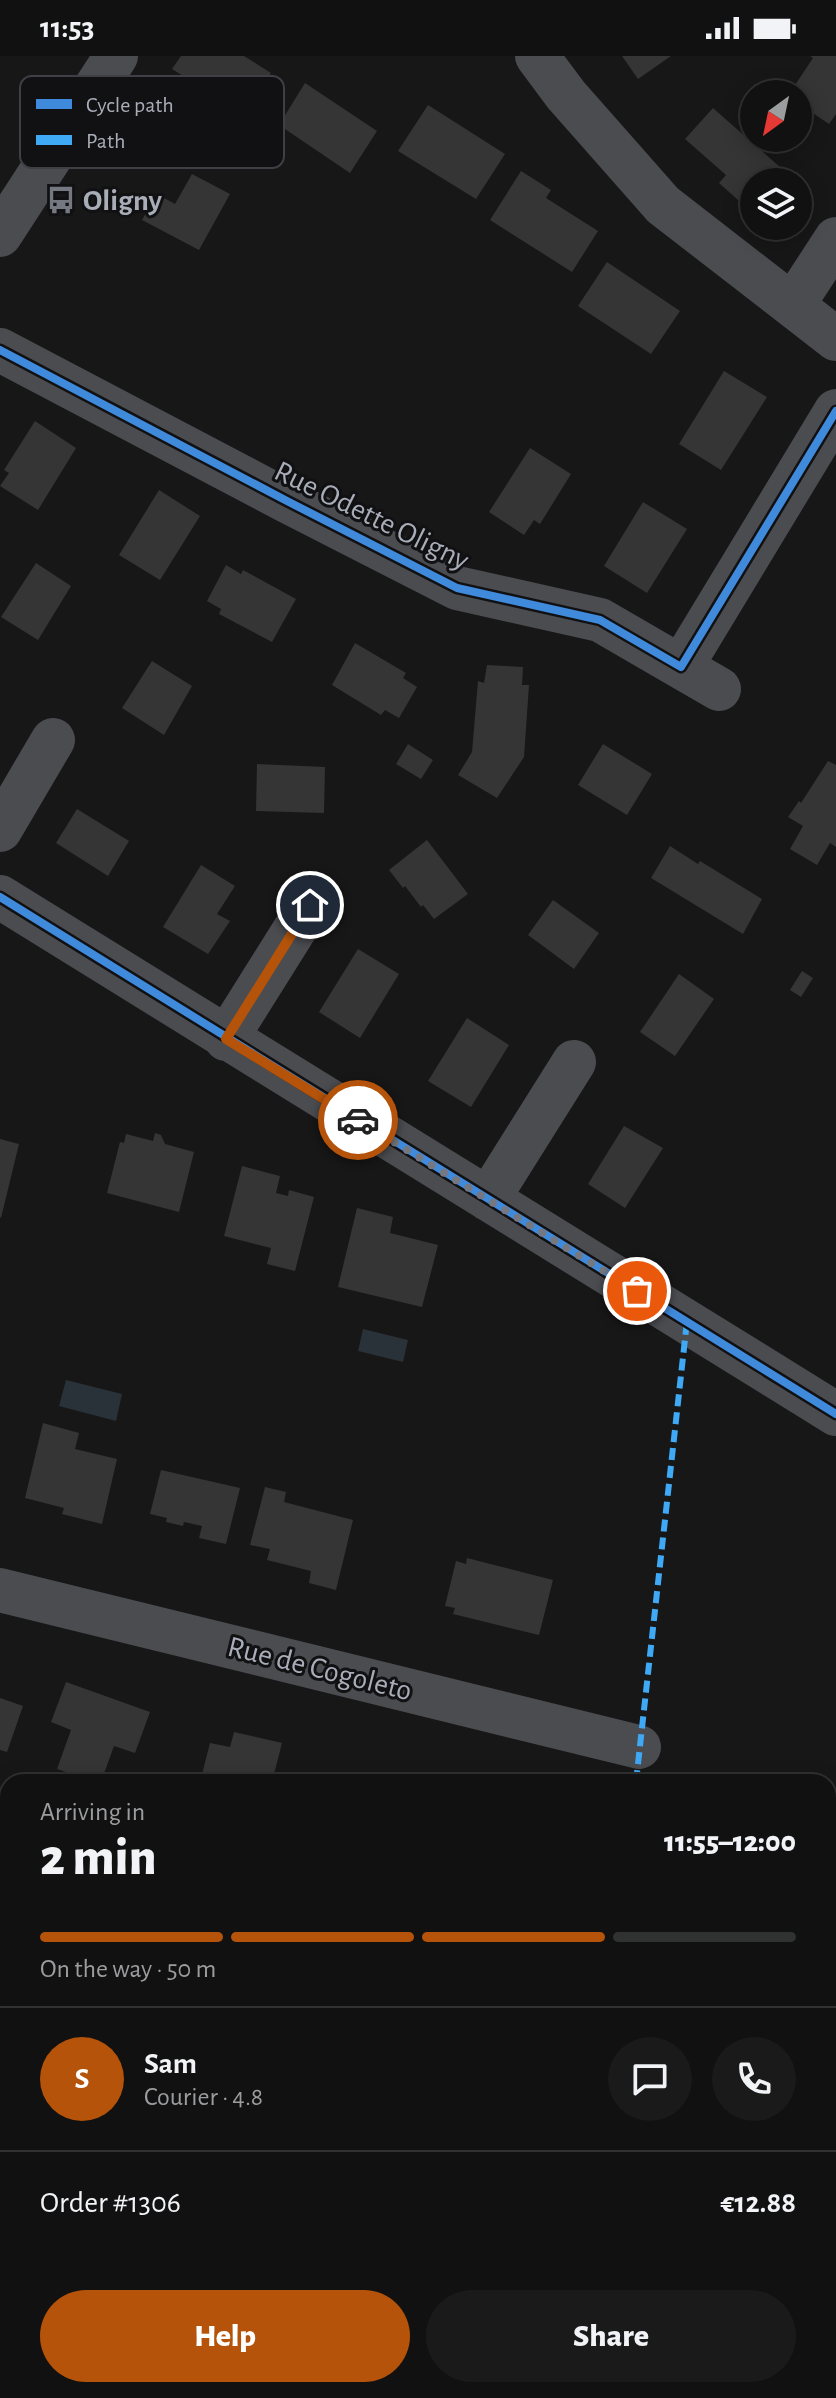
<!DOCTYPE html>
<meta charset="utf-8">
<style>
:root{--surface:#111;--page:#1a1a1a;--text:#f1f3f6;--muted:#9c9d9f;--line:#303131;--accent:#b45309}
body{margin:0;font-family:"Alegreya Sans",sans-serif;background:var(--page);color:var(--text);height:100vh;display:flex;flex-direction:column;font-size:30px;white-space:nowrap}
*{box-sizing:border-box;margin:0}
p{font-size:26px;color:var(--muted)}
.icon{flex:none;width:44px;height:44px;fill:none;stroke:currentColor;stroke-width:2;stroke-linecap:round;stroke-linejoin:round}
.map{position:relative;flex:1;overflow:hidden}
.details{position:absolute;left:0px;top:1718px;width:836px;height:624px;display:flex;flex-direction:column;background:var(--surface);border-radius:24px 24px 0 0;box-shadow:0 4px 20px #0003,0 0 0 2px var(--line)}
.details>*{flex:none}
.needle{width:52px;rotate:213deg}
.buttons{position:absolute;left:740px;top:24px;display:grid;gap:16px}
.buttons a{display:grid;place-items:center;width:72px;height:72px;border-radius:50%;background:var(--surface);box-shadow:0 4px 20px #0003,0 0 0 2px var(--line);font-size:40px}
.pin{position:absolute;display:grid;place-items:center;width:68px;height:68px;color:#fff;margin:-34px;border:4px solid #fff;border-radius:50%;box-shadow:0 2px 8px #0007}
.courier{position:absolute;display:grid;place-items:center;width:80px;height:80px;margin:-40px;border:6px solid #b45309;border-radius:50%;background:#fff;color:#222;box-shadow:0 2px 10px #0007}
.headline em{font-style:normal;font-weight:800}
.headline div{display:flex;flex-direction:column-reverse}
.headline{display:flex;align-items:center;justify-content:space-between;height:136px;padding:0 40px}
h1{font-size:52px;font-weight:800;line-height:60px}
.bar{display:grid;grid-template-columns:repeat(4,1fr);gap:12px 8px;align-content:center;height:96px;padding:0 40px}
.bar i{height:10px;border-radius:6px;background:var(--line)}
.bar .selected{background:var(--accent)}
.bar p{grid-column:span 4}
.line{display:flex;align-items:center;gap:20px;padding:0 40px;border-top:2px solid var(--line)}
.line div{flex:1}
.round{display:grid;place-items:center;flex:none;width:84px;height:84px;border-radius:42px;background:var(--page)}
.button{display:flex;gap:16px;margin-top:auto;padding:16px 40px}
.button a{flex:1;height:92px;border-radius:48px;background:var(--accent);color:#fff;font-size:32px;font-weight:800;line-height:92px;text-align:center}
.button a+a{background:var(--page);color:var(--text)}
.status{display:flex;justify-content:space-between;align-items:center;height:56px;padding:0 40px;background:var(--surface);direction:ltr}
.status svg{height:22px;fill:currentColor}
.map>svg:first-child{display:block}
.water{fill:#2a3239}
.building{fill:#353536}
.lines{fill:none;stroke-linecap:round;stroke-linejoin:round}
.minor{stroke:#4b4c50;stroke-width:44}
.tertiary{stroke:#4b4c50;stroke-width:44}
.quiet{stroke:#3fa9f5;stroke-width:6;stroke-dasharray:12 6;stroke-linecap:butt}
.cycleway-casing{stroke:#111113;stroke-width:13}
.cycleway{stroke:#408adc;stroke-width:8}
.done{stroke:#757880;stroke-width:8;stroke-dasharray:0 14.4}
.route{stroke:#b45309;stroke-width:10}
.labels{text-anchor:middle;stroke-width:6;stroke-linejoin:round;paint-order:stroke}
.poi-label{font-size:30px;font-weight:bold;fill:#a8adb8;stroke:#111113;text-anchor:start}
.street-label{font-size:30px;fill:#a8adb8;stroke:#111113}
.key{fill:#111113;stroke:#3e4045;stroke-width:2}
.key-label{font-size:22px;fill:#a8adb8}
</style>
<div class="status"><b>11:53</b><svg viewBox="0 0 49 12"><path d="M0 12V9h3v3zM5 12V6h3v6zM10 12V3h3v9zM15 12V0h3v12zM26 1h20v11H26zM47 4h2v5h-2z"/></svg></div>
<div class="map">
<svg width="836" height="2342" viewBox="0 0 836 2342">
<rect width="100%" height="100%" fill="#171717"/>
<path class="water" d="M363,1273L408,1284L403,1306L358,1295Z
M66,1324L122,1338L116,1365L59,1350Z"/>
<path class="building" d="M181,0H244L271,17L245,59L172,13Z
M622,0H671L638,23Z
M810,0H836V58L829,68L798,47V38H789L813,2Z
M305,27L377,75L350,117L279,69Z
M428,49L505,98L476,143L398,95Z
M713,52L797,126H754V144L747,152L719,127L726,119L685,83Z
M521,115L551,134L546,142L598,175L572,216L490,164Z
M192,118L230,138L199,194L142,164L157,138L175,148Z
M607,206L680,255L651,298L578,250Z
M724,315L767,341L721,414L679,388Z
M35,365L76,392L38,454L0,430L9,417L4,414Z
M530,392L571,418L540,468L534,464L524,479L489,456Z
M159,434L200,460L160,524L119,499Z
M643,446L687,473L647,537L604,510Z
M36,507L71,530L38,584L1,561Z
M226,509L241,518L243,514L296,543L272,586L219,558L221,553L207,545Z
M355,587L406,617L403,622L417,631L399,662L385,654L381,659L332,629Z
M152,605L192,630L164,679L122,652Z
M487,609L523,611L522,629H529L524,701L497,742L458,719L472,696L478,625L484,627Z
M408,688L433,704L421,723L396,708Z
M603,688L652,718L627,759L578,729Z
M828,705L836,709V791L830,787L817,809L790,793L803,770L788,761L799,745L801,747Z
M257,708L325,711L324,757L256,755Z
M77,753L129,785L108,820L56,787Z
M427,784L468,838L434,863L423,849L421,851L405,830L403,832L389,814Z
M670,790L698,808L700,805L762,843L743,878L651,822Z
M201,809L235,830L217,858L230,865L208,898L163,871Z
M553,844L599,877L574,913L528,879Z
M358,893L399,918L360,982L319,956Z
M802,915L813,922L801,941L790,934Z
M679,918L714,943L675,1000L640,976Z
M467,962L509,989L471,1051L428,1025Z
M624,1070L663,1092L625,1152L588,1128Z
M155,1077L161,1079L165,1088L194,1096L179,1156L107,1137L120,1086L124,1087L126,1078L153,1085Z
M0,1083L19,1088L1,1162L0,1161Z
M242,1110L280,1120L276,1137L288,1140L289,1134L314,1141L295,1215L267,1208L271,1192L224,1180Z
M357,1152L393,1161L390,1177L438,1189L422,1251L338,1231Z
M43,1367L79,1377L75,1393L117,1403L102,1468L62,1458L64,1452L25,1442Z
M161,1414L240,1432L226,1488L199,1482L202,1470L184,1466L183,1470L166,1466L167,1462L150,1458Z
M265,1431L286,1436L284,1446L353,1464L336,1534L309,1527L311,1515L267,1504L270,1493L250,1489Z
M467,1502L553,1524L539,1579L453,1558L455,1552L445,1550L456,1505L466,1508Z
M66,1626L150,1656L135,1697L114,1690L101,1726H94L57,1713L71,1674L51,1666Z
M0,1642L23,1650L7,1696L0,1694Z
M234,1676L282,1687L272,1726H200L210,1687L230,1691Z
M0,1822L8,1825V1879L0,1876Z"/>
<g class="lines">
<path class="minor" d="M537,0L566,39L663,149L836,283
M793,249L836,183
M0,294L287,445L457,532L600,564L681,611L836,355
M681,611L719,633
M0,774L53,684
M0,841L836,1358
M226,983L310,849
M488,1143L574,1006
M0,1534L639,1691"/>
<path class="tertiary" d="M0,179L116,0"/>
<path class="quiet" d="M636,1726L687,1265
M572,2342L573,2334"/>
<defs>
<path id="cycleway" d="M0,294L287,445L457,532L600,564L681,611L836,355
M0,841L836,1358"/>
</defs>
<use href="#cycleway" class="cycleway-casing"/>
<use href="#cycleway" class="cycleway"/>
</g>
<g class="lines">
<path class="done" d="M358,1064L637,1235"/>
<path class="route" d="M310,849L226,983L358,1064"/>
</g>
<defs>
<symbol id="bus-bare" viewBox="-9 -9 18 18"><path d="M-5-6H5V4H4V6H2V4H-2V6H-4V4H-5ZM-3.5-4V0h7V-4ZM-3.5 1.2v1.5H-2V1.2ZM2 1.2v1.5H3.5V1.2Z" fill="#757880" stroke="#111113" stroke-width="2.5" paint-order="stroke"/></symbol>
</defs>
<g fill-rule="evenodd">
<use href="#bus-bare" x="41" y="124" width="40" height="40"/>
</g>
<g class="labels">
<g class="poi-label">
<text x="83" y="154">Oligny</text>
</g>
<g class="street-label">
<text transform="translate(372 459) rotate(26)" y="10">Rue Odette Oligny</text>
<text transform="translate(320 1612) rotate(14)" y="10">Rue de Cogoleto</text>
</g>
</g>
<rect x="20" y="20" width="264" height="92" rx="12" class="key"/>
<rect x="36" y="43" width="36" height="10" fill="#408adc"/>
<rect x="36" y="79" width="36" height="10" fill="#3fa9f5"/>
<g class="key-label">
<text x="86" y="56">Cycle path</text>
<text x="86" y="92">Path</text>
</g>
</svg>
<div class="buttons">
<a><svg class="needle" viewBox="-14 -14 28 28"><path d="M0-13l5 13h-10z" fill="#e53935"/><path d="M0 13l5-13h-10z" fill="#9c9d9f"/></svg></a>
<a><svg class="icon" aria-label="layers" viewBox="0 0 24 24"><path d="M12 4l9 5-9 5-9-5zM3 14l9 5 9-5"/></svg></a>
</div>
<div class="pin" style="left:637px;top:1235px;background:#ea580c"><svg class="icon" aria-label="bag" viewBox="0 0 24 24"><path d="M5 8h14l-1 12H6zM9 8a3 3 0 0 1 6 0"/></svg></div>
<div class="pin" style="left:310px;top:849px;background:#1f2937"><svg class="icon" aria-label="home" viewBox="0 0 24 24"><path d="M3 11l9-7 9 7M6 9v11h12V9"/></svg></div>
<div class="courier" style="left:358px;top:1064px"><svg class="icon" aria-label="car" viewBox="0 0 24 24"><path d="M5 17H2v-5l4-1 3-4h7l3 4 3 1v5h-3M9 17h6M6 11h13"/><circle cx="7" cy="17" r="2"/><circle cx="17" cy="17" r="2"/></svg></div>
<section class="details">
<div class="headline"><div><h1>2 min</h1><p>Arriving in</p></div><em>11:55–12:00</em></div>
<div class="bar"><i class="selected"></i><i class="selected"></i><i class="selected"></i><i></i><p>On the way · 50 m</p></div>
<div class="line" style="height:144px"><b class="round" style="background:var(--accent);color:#fff">S</b><div><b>Sam</b><p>Courier · 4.8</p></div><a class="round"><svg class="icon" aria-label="chat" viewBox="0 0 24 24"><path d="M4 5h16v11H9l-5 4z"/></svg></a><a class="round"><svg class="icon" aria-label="phone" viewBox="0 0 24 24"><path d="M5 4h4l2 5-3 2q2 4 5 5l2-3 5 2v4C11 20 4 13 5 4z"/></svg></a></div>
<div class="line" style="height:104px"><div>Order #1306</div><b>€12.88</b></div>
<div class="button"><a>Help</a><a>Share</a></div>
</section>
</div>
